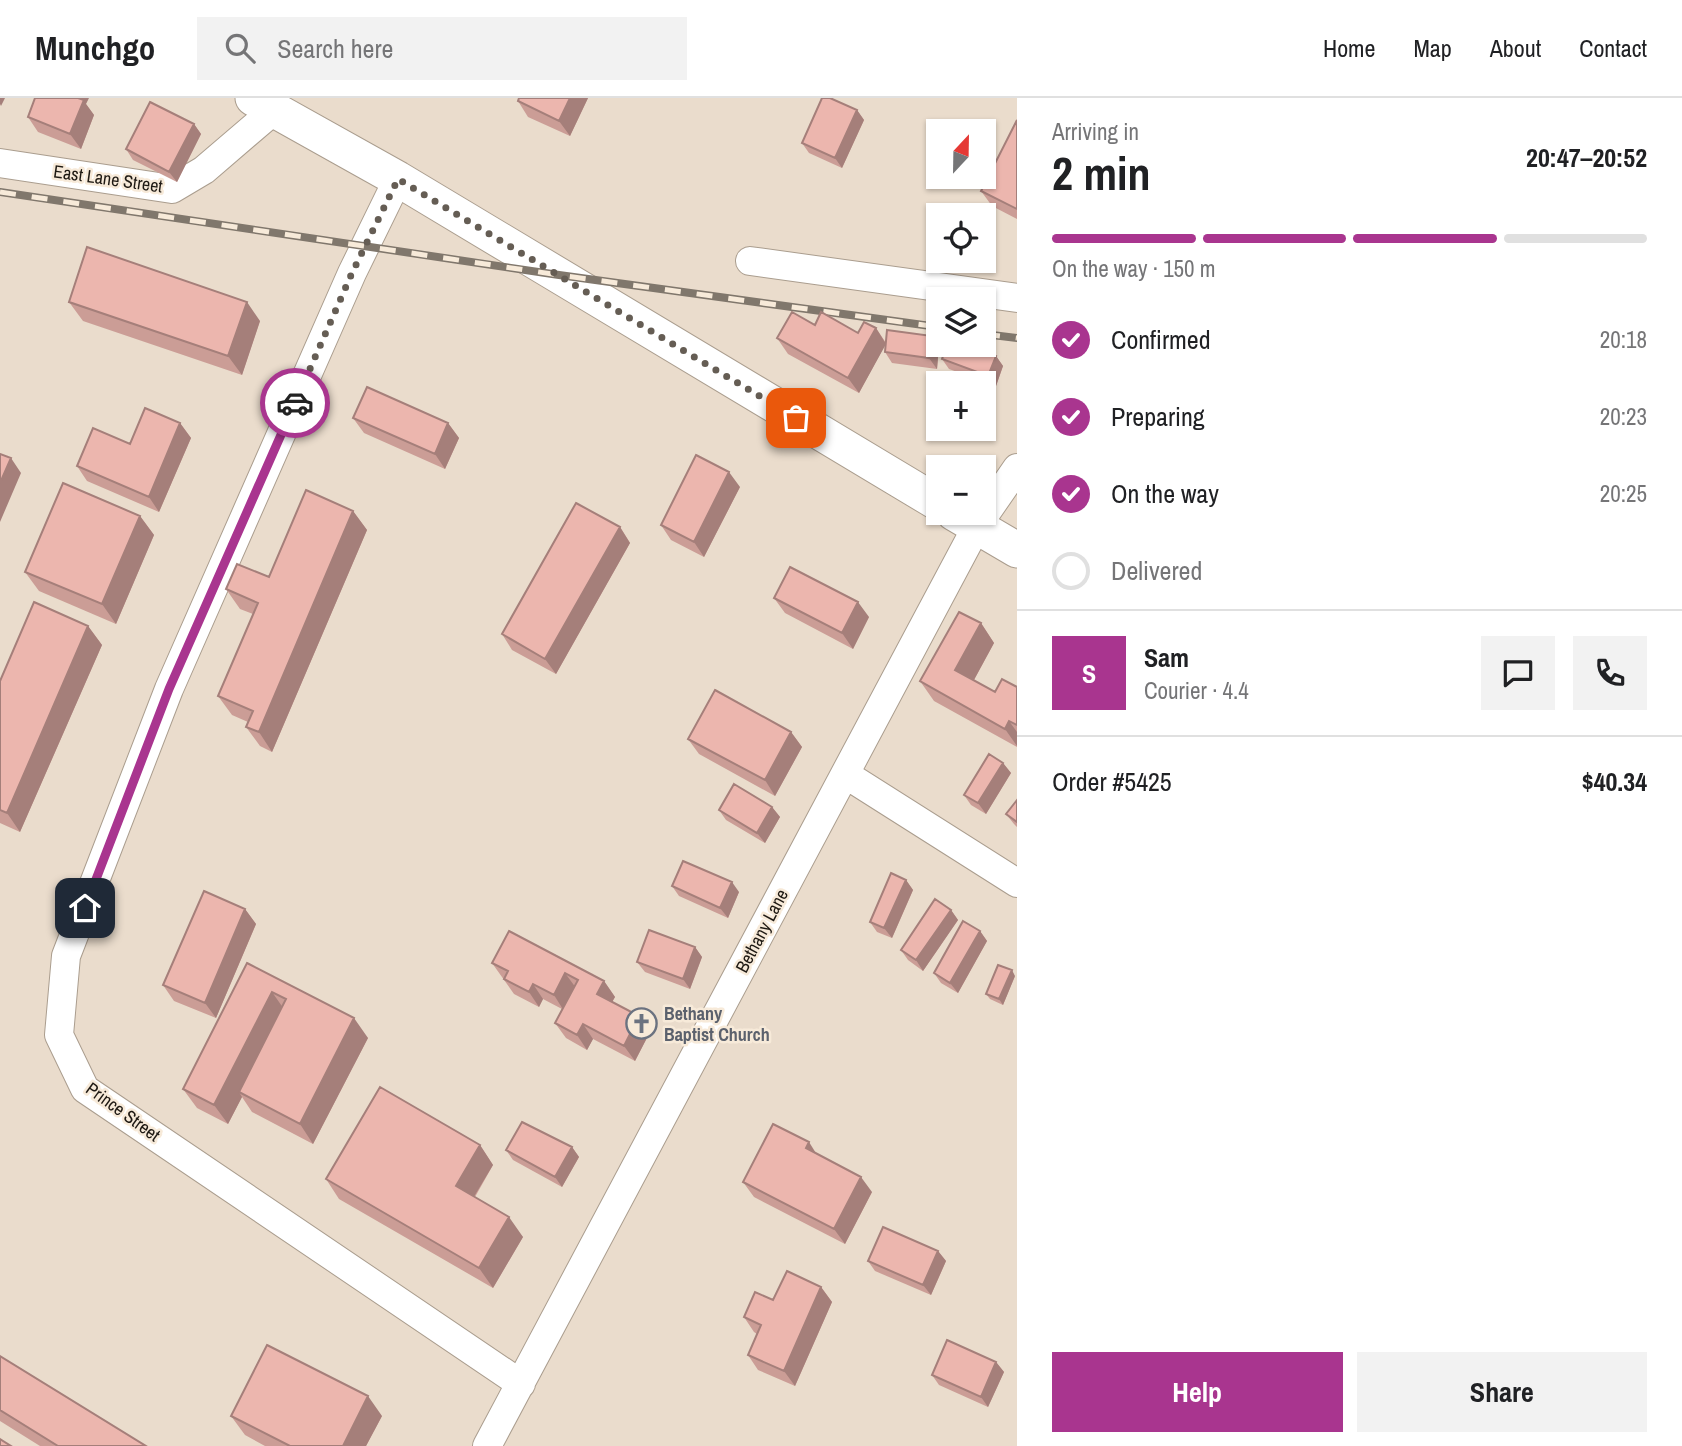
<!DOCTYPE html>
<meta charset="utf-8">
<style>
:root{--surface:#fff;--page:#f2f2f2;--text:#202124;--muted:#757577;--line:#e0e0e0;--accent:#a9358f}
body{margin:0;font-family:"Archivo Narrow",sans-serif;background:var(--page);color:var(--text);height:100vh;display:flex;flex-direction:column;font-size:26px;white-space:nowrap}
*{box-sizing:border-box;margin:0}
p{font-size:23px;color:var(--muted)}
.icon{flex:none;width:38px;height:38px;fill:none;stroke:currentColor;stroke-width:2;stroke-linecap:round;stroke-linejoin:round}
.map{position:relative;flex:1;overflow:hidden}
.panel{display:flex;flex-direction:column;background:var(--surface);width:665px}
.panel>*{flex:none}
.needle{width:46px;rotate:22deg}
.fabs{position:absolute;left:926px;top:21px;display:grid;gap:14px}
.fabs a{display:grid;place-items:center;width:70px;height:70px;border-radius:0px;background:var(--surface);box-shadow:0 2px 5px #0004;font-size:35px}
.pin{position:absolute;display:grid;place-items:center;width:60px;height:60px;color:#fff;margin:-30px;border-radius:14px;box-shadow:0 4px 10px #0006}
.courier{position:absolute;display:grid;place-items:center;width:70px;height:70px;margin:-35px;border:5px solid #a9358f;border-radius:50%;background:#fff;color:#222;box-shadow:0 2px 9px #0007}
.summary em{font-style:normal;font-weight:700}
.summary div{display:flex;flex-direction:column-reverse}
.summary{display:flex;align-items:center;justify-content:space-between;height:119px;padding:0 35px}
h1{font-size:46px;font-weight:700;line-height:52px}
.bar{display:grid;grid-template-columns:repeat(4,1fr);gap:10px 7px;align-content:center;height:84px;padding:0 35px}
.bar i{height:9px;border-radius:5px;background:var(--line)}
.bar .on{background:var(--accent)}
.bar p{grid-column:span 4}
.line{display:flex;align-items:center;gap:18px;padding:0 35px;border-top:2px solid var(--line)}
.line div{flex:1}
.round{display:grid;place-items:center;flex:none;width:74px;height:74px;border-radius:0px;background:var(--page)}
ol{padding:0 35px;list-style:none}
li{display:flex;align-items:center;gap:21px;height:77px}
li p{margin-inline-start:auto}
li .icon{padding:7px;border-radius:50%;background:var(--accent);color:#fff;stroke-width:4}
li:last-child{color:var(--muted)}
li i{width:38px;height:38px;border:4px solid var(--line);border-radius:50%}
.action{display:flex;gap:14px;margin-top:auto;padding:14px 35px}
.action a{flex:1;height:80px;border-radius:0px;background:var(--accent);color:#fff;font-size:28px;font-weight:700;line-height:80px;text-align:center}
.action a+a{background:var(--page);color:var(--text)}
header{display:flex;align-items:center;gap:42px;box-sizing:border-box;height:98px;padding:0 35px;background:var(--surface);border-bottom:2px solid var(--line)}
header strong{font-size:33px}
nav{display:flex;gap:38px;margin-inline-start:auto;font-size:24px}
.search{width:490px;height:63px;background:var(--page);display:flex;align-items:center;gap:18px;box-sizing:border-box;padding:0 24px;border-radius:0px;color:var(--muted);font-size:26px}
main{display:flex;flex:1;min-height:0}
.map>svg:first-child{display:block}
.lines{fill:none;stroke-linecap:round;stroke-linejoin:round}
.minor-casing{stroke:#aa9d8e;stroke-width:30}
.major-casing{stroke:#aa9d8e;stroke-width:37}
.minor{stroke:#fff;stroke-width:28}
.major{stroke:#fff;stroke-width:35}
.rail-casing{stroke:#80776c;stroke-width:8}
.rail{stroke:#f7ead9;stroke-width:5;stroke-dasharray:16;stroke-linecap:butt}
.wall{fill:#cb9d96}
.shaded-wall{fill:#a57f7a}
.building{fill:#ecb6ae;stroke:#a57f7a;stroke-width:2}
.done{stroke:#655d54;stroke-width:7;stroke-dasharray:0 12.6}
.route{stroke:#a9358f;stroke-width:9}
.labels{text-anchor:middle;stroke-width:5;stroke-linejoin:round;paint-order:stroke}
.street-label{font-size:18px;fill:#1e1913;stroke:#f7ead9}
.worship-label{font-size:18px;font-weight:bold;fill:#5b616d;stroke:#f7ead9;text-anchor:start}
</style>
<header>
<strong>Munchgo</strong>
<div class="search"><svg class="icon" aria-label="search" viewBox="0 0 24 24"><circle cx="10" cy="10" r="6"/><path d="M15 15l6 6"/></svg>Search here</div>
<nav><a>Home</a><a>Map</a><a>About</a><a>Contact</a></nav>
</header>
<main>
<div class="map">
<svg width="1017" height="1348" viewBox="0 0 1017 1348">
<rect width="100%" height="100%" fill="#eadccc"/>
<g class="lines">
<defs>
<path id="minor" d="M0,65L172,91L204,72L274,12
M398,81L352,175L169,591L66,858L59,937L85,991L521,1286
M750,163L1017,200
M845,676L1017,785
M487,1348L977,428L1017,370"/>
<path id="major" d="M253,0L398,81L938,405
M954,415L1017,452"/>
</defs>
<use href="#minor" class="minor-casing"/>
<use href="#major" class="major-casing"/>
<use href="#minor" class="minor"/>
<use href="#major" class="major"/>
<defs>
<path id="rail" d="M0,94L559,177L938,229
M984,236L1017,240"/>
</defs>
<use href="#rail" class="rail-casing"/>
<use href="#rail" class="rail"/>
</g>
<path class="wall" d="M588,0L570,38L528,19L518,3Z
M86,6L94,17L81,51L38,34L28,19Z
M857,12L864,22L842,70L809,55L802,45Z
M1017,22V121L992,108L981,93Z
M194,26L201,36L177,84L133,62L126,51Z
M69,204L260,223L242,277L83,223Z
M815,227L858,235L876,230L886,245L932,238L939,248L937,271L892,265L885,254V247L859,295L788,256L777,240Z
M965,252L996,258L1003,268L996,288L949,271L942,261Z
M353,320L448,325L459,340L445,371L364,335Z
M180,325L191,340L159,414L87,383L77,368Z
M740,389L704,459L671,442L661,427Z
M353,413L367,432L272,654L260,648L246,629L248,624L232,617L218,598L253,516L240,511L226,491L269,479Z
M140,418L154,437L116,526L39,493L25,474Z
M620,429L630,445L556,576L512,552L502,536Z
M774,500L869,519L853,551L785,515Z
M981,525L994,545L974,582L995,594L1017,589V649L934,603L920,583Z
M88,528L102,547L20,734L0,725V583Z
M791,634L802,649L775,698L699,656L688,641Z
M1003,665L1011,675L986,716L971,707L964,697Z
M1017,702V729L1014,726L1006,716Z
M772,709L780,719L765,745L726,722L719,712Z
M906,782L913,792L892,840L877,834L870,824Z
M672,788L739,794L728,820L679,798Z
M245,811L256,826L216,920L174,903L163,887Z
M951,812L958,822L923,873L908,862L901,852Z
M509,833L604,883L615,899L612,904L650,934L635,963L593,941L587,952L566,940L555,925L562,911L543,901L539,909L514,896L492,865Z
M980,833L987,843L958,895L941,885L934,875Z
M695,849L702,859L690,891L645,874L637,864Z
M247,865L368,940L313,1046L252,1014L242,999L228,1026L197,1010L183,991Z
M1015,878L1003,907L990,901L986,896Z
M480,1047L493,1067L475,1099L523,1139L493,1190L339,1101L326,1081Z
M572,1049L579,1059L562,1089L513,1062L506,1052Z
M743,1084L872,1094L845,1146L754,1099Z
M938,1153L946,1163L931,1197L875,1173L868,1163Z
M821,1189L832,1204L795,1288L758,1272L748,1257L757,1236L754,1234L744,1219L773,1202Z
M0,1258L146,1348H40L0,1323Z
M996,1264L1004,1274L988,1309L939,1287L932,1277Z
M231,1318H382L366,1348H265L245,1337Z"/>
<path class="shaded-wall" d="M0,0H5L1,8L0,6Z
M74,0H89L86,6L94,17L81,51L70,36Z
M570,0H588L570,38L559,23Z
M857,12L864,22L842,70L835,60Z
M194,26L201,36L177,84L169,74Z
M247,204L260,223L242,277L228,258Z
M876,230L886,246L859,295L848,280Z
M932,238L939,248L937,271L929,260Z
M996,258L1003,268L996,288L988,278Z
M180,325L191,340L159,414L149,399Z
M448,325L459,340L445,371L435,356Z
M11,360L21,375L0,424V385Z
M729,374L740,389L704,459L694,444Z
M353,413L367,432L272,654L259,634Z
M140,418L154,437L116,526L102,506Z
M620,429L630,445L556,576L545,561Z
M858,504L869,519L853,551L842,535Z
M981,525L994,545L969,591L955,572Z
M88,528L102,547L20,734L7,715Z
M1009,623L1017,634V648L1005,631Z
M791,634L802,649L775,698L765,682Z
M1003,665L1011,675L986,716L978,705Z
M772,709L780,719L765,745L757,735Z
M906,782L913,792L892,840L884,830Z
M732,784L739,794L728,820L720,810Z
M245,811L256,826L216,920L205,905Z
M951,812L958,822L923,873L916,862Z
M980,833L987,843L958,895L950,885Z
M695,849L702,859L690,891L683,881Z
M1012,872L1015,878L1003,907L999,901Z
M565,875L576,890L564,913L554,897Z
M604,883L615,899L608,911L597,896Z
M533,886L543,901L539,909L529,894Z
M272,894L286,914L239,994L242,999L228,1026L214,1007Z
M639,918L650,934L635,963L624,948Z
M354,920L368,940L313,1046L300,1026Z
M583,926L593,941L587,952L577,937Z
M809,1044L819,1060L806,1050Z
M480,1047L493,1067L469,1107L456,1088Z
M572,1049L579,1059L562,1089L555,1079Z
M861,1079L872,1094L845,1146L834,1131Z
M509,1119L523,1139L493,1190L479,1170Z
M938,1153L946,1163L931,1197L923,1187Z
M821,1189L832,1204L795,1288L784,1273Z
M996,1264L1004,1274L988,1309L981,1299Z
M368,1298L382,1318L366,1348H343Z"/>
<path class="building" d="M35,0H78L84,2L70,36L28,19Z
M519,0H570L559,23L518,3Z
M822,0H830L857,12L835,60L802,45Z
M150,4L194,26L169,74L126,51Z
M1017,22V111L981,93Z
M87,149L247,204L228,258L69,204Z
M792,214L815,227L821,214L858,235L864,224L876,230L848,280L777,240Z
M887,232L932,238L929,260L885,254Z
M947,247H950L965,252L967,247L996,258L988,278L942,261Z
M367,289L448,325L435,356L353,320Z
M145,310L180,325L149,399L77,368L93,330L130,346Z
M0,356L11,360L0,385Z
M696,357L729,374L694,444L661,427Z
M63,385L140,418L102,506L25,474Z
M306,392L353,413L259,634L246,629L253,613L218,598L258,505L226,491L237,466L269,479Z
M576,405L620,429L545,561L502,536Z
M790,469L858,504L842,535L774,500Z
M34,504L88,528L7,715L0,712V583Z
M959,514L981,525L955,572L995,594L1002,581L1017,589V627L1009,623L1005,631L920,583Z
M715,592L791,634L765,682L688,641Z
M989,656L1003,665L978,705L964,697Z
M734,686L772,709L757,735L719,712Z
M1017,702V724L1006,716Z
M683,763L732,784L720,810L672,788Z
M891,775L906,782L884,830L870,824Z
M204,793L245,811L205,905L163,887Z
M935,801L951,812L916,862L901,852Z
M963,823L980,833L950,885L934,875Z
M649,832L695,849L683,881L637,864Z
M509,833L604,883L597,896L639,918L624,948L583,926L577,937L555,925L578,882L565,875L554,897L533,886L529,894L504,881L508,873L492,865Z
M247,865L354,920L300,1026L239,994L286,901L272,894L214,1007L183,991Z
M998,867L1012,872L999,901L986,896Z
M380,989L480,1047L456,1088L509,1119L479,1170L326,1081Z
M522,1024L572,1049L555,1079L506,1052Z
M773,1026L809,1044L806,1050L861,1079L834,1131L743,1084Z
M883,1129L938,1153L923,1187L868,1163Z
M787,1173L821,1189L784,1273L748,1257L761,1227L744,1219L755,1194L773,1202Z
M947,1242L996,1264L981,1299L932,1277Z
M267,1247L368,1298L343,1348H290L231,1318Z
M0,1258L146,1348H58L0,1312Z
M0,1341L11,1348H0Z"/>
<g class="lines">
<path class="done" d="M295,305L352,175L398,81L796,320"/>
<path class="route" d="M85,810L169,591L295,305"/>
</g>
<defs>
<symbol id="church-ring" viewBox="-11 -11 22 22"><circle r="9.5" fill="#f7ead9" stroke="#6b7280" stroke-width="1.5"/><path d="M-1.2-6h2.4v3.5h3.3v2.4h-3.3V6h-2.4V-.1h-3.3v-2.4h3.3Z" fill="#6b7280"/></symbol>
</defs>
<g fill-rule="evenodd">
<use href="#church-ring" x="624" y="908" width="35" height="35"/>
</g>
<g class="labels">
<g class="street-label">
<text transform="translate(108 81) rotate(8)" y="6">East Lane Street</text>
<text transform="translate(762 833) rotate(-62)" y="6">Bethany Lane</text>
<text transform="translate(123 1014) rotate(36)" y="6">Prince Street</text>
</g>
<g class="worship-label">
<text x="664" y="922">Bethany<tspan x="664" dy="21">Baptist Church</tspan></text>
</g>
</g>
</svg>
<div class="fabs">
<a><svg class="needle" viewBox="-14 -14 28 28"><path d="M0-13l5 13h-10z" fill="#e53935"/><path d="M0 13l5-13h-10z" fill="#757577"/></svg></a>
<a><svg class="icon" aria-label="locate" viewBox="0 0 24 24"><circle cx="12" cy="12" r="6"/><path d="M12 2v4M12 18v4M2 12h4M18 12h4"/></svg></a>
<a><svg class="icon" aria-label="layers" viewBox="0 0 24 24"><path d="M12 4l9 5-9 5-9-5zM3 14l9 5 9-5"/></svg></a>
<a>+</a>
<a>−</a>
</div>
<div class="pin" style="left:796px;top:320px;background:#ea580c"><svg class="icon" aria-label="bag" viewBox="0 0 24 24"><path d="M5 8h14l-1 12H6zM9 8a3 3 0 0 1 6 0"/></svg></div>
<div class="pin" style="left:85px;top:810px;background:#1f2937"><svg class="icon" aria-label="home" viewBox="0 0 24 24"><path d="M3 11l9-7 9 7M6 9v11h12V9"/></svg></div>
<div class="courier" style="left:295px;top:305px"><svg class="icon" aria-label="car" viewBox="0 0 24 24"><path d="M5 17H2v-5l4-1 3-4h7l3 4 3 1v5h-3M9 17h6M6 11h13"/><circle cx="7" cy="17" r="2"/><circle cx="17" cy="17" r="2"/></svg></div>
</div>
<section class="panel">
<div class="summary"><div><h1>2 min</h1><p>Arriving in</p></div><em>20:47–20:52</em></div>
<div class="bar"><i class="on"></i><i class="on"></i><i class="on"></i><i></i><p>On the way · 150 m</p></div>
<ol>
<li><svg class="icon" aria-label="check" viewBox="0 0 24 24"><path d="M5 12l5 5 9-10"/></svg>Confirmed<p>20:18</p></li>
<li><svg class="icon" aria-label="check" viewBox="0 0 24 24"><path d="M5 12l5 5 9-10"/></svg>Preparing<p>20:23</p></li>
<li><svg class="icon" aria-label="check" viewBox="0 0 24 24"><path d="M5 12l5 5 9-10"/></svg>On the way<p>20:25</p></li>
<li><i></i>Delivered</li>
</ol>
<div class="line" style="height:126px"><b class="round" style="background:var(--accent);color:#fff">S</b><div><b>Sam</b><p>Courier · 4.4</p></div><a class="round"><svg class="icon" aria-label="chat" viewBox="0 0 24 24"><path d="M4 5h16v11H9l-5 4z"/></svg></a><a class="round"><svg class="icon" aria-label="phone" viewBox="0 0 24 24"><path d="M5 4h4l2 5-3 2q2 4 5 5l2-3 5 2v4C11 20 4 13 5 4z"/></svg></a></div>
<div class="line" style="height:91px"><div>Order #5425</div><b>$40.34</b></div>
<div class="action"><a>Help</a><a>Share</a></div>
</section>
</main>
